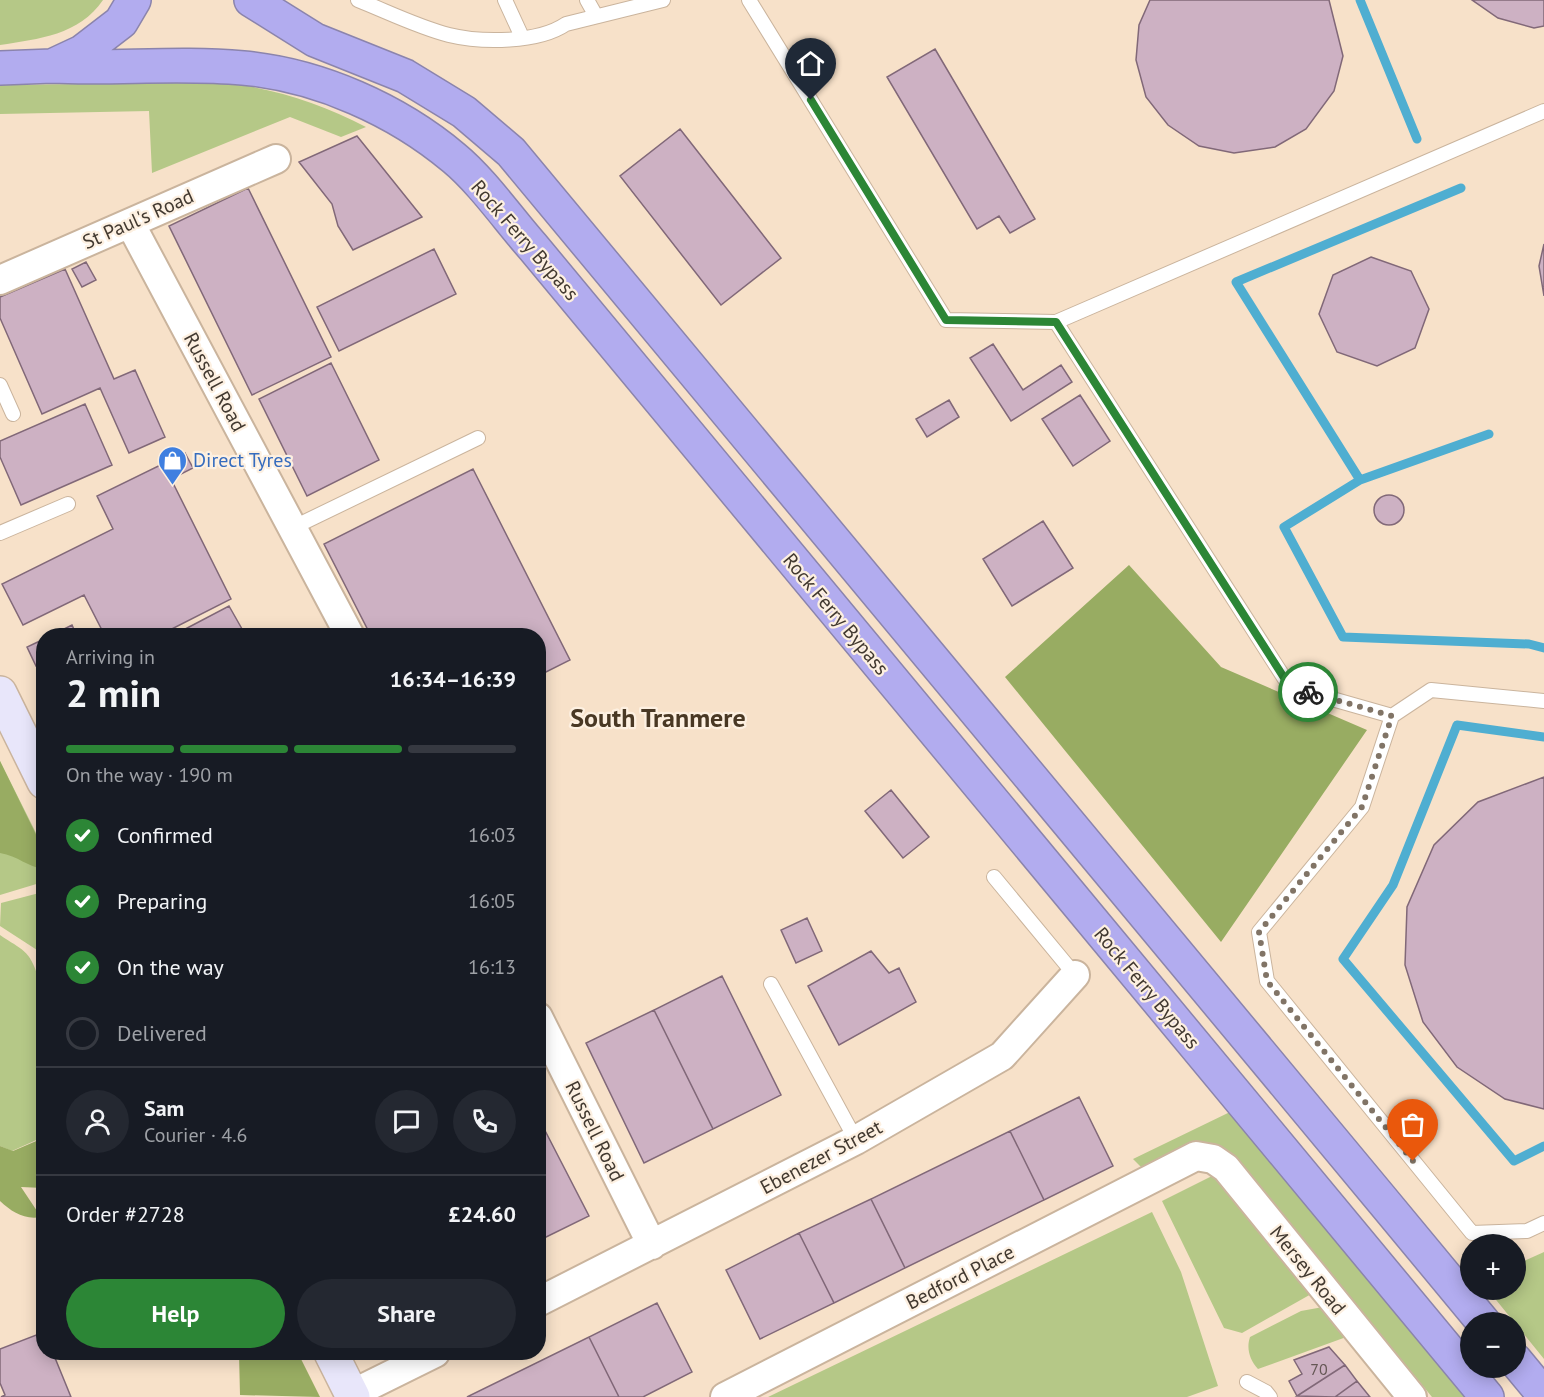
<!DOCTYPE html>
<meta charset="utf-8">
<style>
:root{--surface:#171b24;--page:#242831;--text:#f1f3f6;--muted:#9ea1a6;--line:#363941;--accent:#2c8636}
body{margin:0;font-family:"PT Sans",sans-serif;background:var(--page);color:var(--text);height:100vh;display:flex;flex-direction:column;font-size:22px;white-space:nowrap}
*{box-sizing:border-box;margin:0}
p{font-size:20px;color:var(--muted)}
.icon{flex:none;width:33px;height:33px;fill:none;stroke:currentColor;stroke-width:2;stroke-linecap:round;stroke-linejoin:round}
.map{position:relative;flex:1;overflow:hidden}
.details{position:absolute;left:36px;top:628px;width:510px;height:732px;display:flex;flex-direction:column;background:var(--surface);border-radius:24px;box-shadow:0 3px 15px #0003}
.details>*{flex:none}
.fabs{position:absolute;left:1460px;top:1234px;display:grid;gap:12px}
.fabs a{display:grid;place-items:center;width:66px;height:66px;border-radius:50%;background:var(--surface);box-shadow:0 3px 15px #0003;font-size:30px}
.pin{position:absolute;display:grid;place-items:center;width:51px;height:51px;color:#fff;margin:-62px -26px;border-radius:50% 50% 50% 0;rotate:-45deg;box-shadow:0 0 6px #0007}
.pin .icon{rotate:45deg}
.courier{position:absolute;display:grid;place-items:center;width:60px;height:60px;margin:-30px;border:4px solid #2c8636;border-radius:50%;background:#fff;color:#222;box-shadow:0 2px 8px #0007}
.summary em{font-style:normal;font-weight:800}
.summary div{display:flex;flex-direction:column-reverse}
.summary{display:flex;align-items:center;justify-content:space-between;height:102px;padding:0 30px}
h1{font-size:39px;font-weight:800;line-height:45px}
.bar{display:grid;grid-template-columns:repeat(4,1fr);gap:9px 6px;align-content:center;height:72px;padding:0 30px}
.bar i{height:8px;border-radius:4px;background:var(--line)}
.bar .current{background:var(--accent)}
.bar p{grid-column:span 4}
.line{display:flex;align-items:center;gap:15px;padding:0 30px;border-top:2px solid var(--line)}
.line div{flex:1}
.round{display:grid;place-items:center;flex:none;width:63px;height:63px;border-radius:32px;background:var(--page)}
ol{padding:0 30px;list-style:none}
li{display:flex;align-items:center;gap:18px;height:66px}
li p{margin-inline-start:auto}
li .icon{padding:6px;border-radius:50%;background:var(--accent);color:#fff;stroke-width:4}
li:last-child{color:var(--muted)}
li i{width:33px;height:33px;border:3px solid var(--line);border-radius:50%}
.action{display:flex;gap:12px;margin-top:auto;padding:12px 30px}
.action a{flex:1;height:69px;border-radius:36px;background:var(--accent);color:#fff;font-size:24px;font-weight:800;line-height:69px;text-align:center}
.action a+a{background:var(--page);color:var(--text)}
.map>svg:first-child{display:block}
.green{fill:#b5c887}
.forest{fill:#98ac62}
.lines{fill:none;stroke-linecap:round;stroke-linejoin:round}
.stream{stroke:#4faed1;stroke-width:9}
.building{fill:#cdb1c3;stroke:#816878;stroke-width:1.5}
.lane-casing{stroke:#cab49d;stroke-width:16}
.street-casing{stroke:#cab49d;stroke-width:32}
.secondary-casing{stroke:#cab49d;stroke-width:36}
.highway-casing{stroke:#8b84ac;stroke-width:36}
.lane{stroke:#fff;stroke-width:14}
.street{stroke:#fff;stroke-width:28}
.secondary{stroke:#e8e6fa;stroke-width:33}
.highway{stroke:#b2acef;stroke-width:33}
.done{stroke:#817466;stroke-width:6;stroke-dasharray:0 10.8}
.route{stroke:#2c8636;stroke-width:8}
.labels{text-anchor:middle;stroke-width:4.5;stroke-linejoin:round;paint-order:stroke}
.number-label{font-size:16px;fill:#655755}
.street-label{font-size:20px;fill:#423930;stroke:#fdf0e1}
.shop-label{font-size:20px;fill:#366cbe;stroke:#fdf0e1;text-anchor:start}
.district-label{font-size:26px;font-weight:bold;fill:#493824;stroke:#fdf0e1}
</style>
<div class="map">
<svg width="1544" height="1397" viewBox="0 0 1544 1397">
<rect width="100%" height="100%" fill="#f7e1c9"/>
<path class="green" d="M0,0H103C79,35 39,39 0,45Z
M160,83C183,83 207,80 230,83C278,90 323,104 366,127L341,137L290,117L152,173L149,111L0,114V85Z
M0,761L44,849L43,882L0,895Z
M43,892H44L43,951L37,950L0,926L1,903Z
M0,935C22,950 30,950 38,977L43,975V1137L12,1151L0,1146Z
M1230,1112L1466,1397H1432L1239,1162L1210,1143L1180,1147L1141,1167L1133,1159Z
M1214,1175L1313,1293L1242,1333L1224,1328L1162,1201Z
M1152,1212L1181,1272L1218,1386L1187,1397H768Z
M1544,1252V1359L1488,1290H1515V1265Z
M1323,1307L1349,1336L1258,1369C1250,1360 1246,1349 1250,1337L1301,1311Z"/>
<path class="forest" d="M1129,565L1221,667L1367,730L1221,942L1005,677Z
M0,761L43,849V869C28,867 18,856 0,853Z
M41,1139L43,1140V1188L21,1187L41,1217C24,1220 12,1212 0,1201V1146L13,1151Z
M239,1353H298L320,1397L240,1395Z"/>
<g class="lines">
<path class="stream" d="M1360,0L1417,139
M1489,434L1360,480L1284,527L1343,637L1529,644L1544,648
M1360,480L1236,282L1461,188
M1544,737L1457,725L1393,885L1343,959L1514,1161L1544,1146"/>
</g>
<path class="building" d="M1150,0H1329L1343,56L1334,91L1306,129L1275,147L1234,153L1199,146L1168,125L1146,97L1136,60L1139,25Z
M1472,0H1544V26L1534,28L1498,18Z
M935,49L1035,219L1010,233L999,216L977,229L887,77Z
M680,129L781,258L721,305L620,176Z
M357,136L422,217L353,250L338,226L332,204L299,162Z
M248,188L331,357L252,395L169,226Z
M1544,244V296L1539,266Z
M434,249L456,294L339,351L317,307Z
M1371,257L1411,271L1429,309L1415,348L1377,366L1337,352L1319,314L1333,275Z
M86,262L96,280L82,287L72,269Z
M65,269L114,379L135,370L165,437L129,453L100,388L42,414L0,318V297Z
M993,344L1023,390L1061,365L1072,382L1011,421L970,358Z
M331,363L379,460L307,496L259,399Z
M1080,395L1110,441L1073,466L1042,419Z
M949,400L959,417L927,437L916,419Z
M85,404L112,465L21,505L0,457V441Z
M185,453L193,468L171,479L231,599L158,636H105L84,595L23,625L2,584L113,529L97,496Z
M473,469L570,660L538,676V636H371L324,544Z
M1374 510a15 15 0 1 1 30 0a15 15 0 1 1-30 0Z
M1043,521L1073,568L1012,606L983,559Z
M229,606L246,636H172Z
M72,625L76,634L72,636H50Z
M44,639V662L36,666L27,647Z
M1544,777V1109L1505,1099L1457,1067L1423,1022L1405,965L1407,907L1434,845L1478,802Z
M891,790L929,837L903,858L865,811Z
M807,918L822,951L796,963L781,930Z
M871,951L889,973L899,968L916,1002L839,1045L808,986Z
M722,976L781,1095L713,1129L654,1010Z
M654,1010L713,1129L644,1163L586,1043Z
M1079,1097L1113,1166L1044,1200L1010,1131Z
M538,1117L589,1216L538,1241Z
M1010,1131L1044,1200L905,1268L871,1199Z
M871,1199L905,1268L834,1303L799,1233Z
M799,1233L834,1303L760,1339L726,1270Z
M657,1303L692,1372L643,1397H619L589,1337Z
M44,1332V1353H53L71,1397H1L5,1395L0,1383V1349Z
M589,1337L619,1397H467Z
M1329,1347L1345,1365L1297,1396L1289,1381L1302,1374L1294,1360Z
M1345,1365L1357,1381L1335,1397L1297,1396Z
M1357,1381L1370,1397H1335Z"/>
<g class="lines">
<defs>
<path id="lane" d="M358,0C388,12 418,27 449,35C482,43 538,43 566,24L663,0
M505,0L522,37
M587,0L596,16
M749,0L946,320L1056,322
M0,385L13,414
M292,528L478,438
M0,533L68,504
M1544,701L1431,690L1392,716L1362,807L1259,932L1267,981L1472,1233L1527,1231L1544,1223
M1392,716L1290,687L1056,322L1544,111
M994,877L1075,975
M771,984L856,1140
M1247,1382L1266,1392L1270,1397"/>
<path id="street" d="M130,223L350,636
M0,280L276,159
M538,1017L652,1245
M538,1302L856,1140L1002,1056L1075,975
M352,1394L435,1353
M725,1397L1196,1156L1213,1159L1226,1168L1412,1397"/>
<path id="secondary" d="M0,693L44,782
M331,1353L353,1397"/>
<path id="highway" d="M251,0L315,40L405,76L464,112L511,152C837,540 1160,932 1484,1323
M52,66C116,69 180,62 243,68C319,75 397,110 454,158C482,181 509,220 533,247L1487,1397
M0,68L52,66L82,52L121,22L134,0
M1515,1360L1544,1395"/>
</defs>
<use href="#lane" class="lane-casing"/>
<use href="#street" class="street-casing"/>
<use href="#secondary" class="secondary-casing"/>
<use href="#highway" class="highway-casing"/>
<use href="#lane" class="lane"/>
<use href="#street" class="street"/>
<use href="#secondary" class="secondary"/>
<use href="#highway" class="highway"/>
</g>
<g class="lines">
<path class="done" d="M1308,692L1392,716L1362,807L1259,932L1267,981L1413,1161"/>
<path class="route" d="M811,100L946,320L1056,322L1290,687L1308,692"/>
</g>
<defs>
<symbol id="shop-pin" viewBox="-11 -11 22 30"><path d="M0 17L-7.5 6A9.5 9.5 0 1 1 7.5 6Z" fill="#3f7fe0" stroke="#fdf0e1"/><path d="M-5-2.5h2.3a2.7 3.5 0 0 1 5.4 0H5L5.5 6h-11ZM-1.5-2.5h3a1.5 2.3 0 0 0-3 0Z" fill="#fff"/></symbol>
</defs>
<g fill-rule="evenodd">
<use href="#shop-pin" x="156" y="444" width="33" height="45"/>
</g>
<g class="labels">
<g class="number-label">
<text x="1319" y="1375">70</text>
</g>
<g class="street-label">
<text transform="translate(138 219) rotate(-24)" y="7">St Paul's Road</text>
<text transform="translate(525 240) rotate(49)" y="7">Rock Ferry Bypass</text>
<text transform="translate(215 382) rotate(62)" y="7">Russell Road</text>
<text transform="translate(836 614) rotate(50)" y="7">Rock Ferry Bypass</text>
<text transform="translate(1147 988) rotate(50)" y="7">Rock Ferry Bypass</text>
<text transform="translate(595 1131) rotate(64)" y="7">Russell Road</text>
<text transform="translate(821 1157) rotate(-28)" y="7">Ebenezer Street</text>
<text transform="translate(1308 1270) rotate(51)" y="7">Mersey Road</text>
<text transform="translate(960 1277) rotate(-27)" y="7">Bedford Place</text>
</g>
<g class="shop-label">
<text x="193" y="467">Direct Tyres</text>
</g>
<g class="district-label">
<text x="658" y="727">South Tranmere</text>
</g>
</g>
</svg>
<div class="fabs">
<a>+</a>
<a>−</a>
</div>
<div class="pin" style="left:1413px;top:1161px;background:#ea580c"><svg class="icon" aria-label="bag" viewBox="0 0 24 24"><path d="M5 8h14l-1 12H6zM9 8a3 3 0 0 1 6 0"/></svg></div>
<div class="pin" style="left:811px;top:100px;background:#1f2937"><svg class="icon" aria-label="home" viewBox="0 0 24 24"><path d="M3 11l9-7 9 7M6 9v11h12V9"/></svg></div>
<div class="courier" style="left:1308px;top:692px"><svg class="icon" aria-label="bike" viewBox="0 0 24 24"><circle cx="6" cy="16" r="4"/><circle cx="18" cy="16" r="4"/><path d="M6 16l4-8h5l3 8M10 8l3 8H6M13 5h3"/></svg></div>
<section class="details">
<div class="summary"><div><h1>2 min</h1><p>Arriving in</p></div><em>16:34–16:39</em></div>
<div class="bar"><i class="current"></i><i class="current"></i><i class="current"></i><i></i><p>On the way · 190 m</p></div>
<ol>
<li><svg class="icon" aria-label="check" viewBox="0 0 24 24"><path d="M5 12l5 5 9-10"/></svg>Confirmed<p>16:03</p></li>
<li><svg class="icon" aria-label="check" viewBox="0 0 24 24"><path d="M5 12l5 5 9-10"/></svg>Preparing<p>16:05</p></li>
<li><svg class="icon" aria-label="check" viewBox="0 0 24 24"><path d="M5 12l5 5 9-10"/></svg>On the way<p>16:13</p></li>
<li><i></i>Delivered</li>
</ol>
<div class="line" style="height:108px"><a class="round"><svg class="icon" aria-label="person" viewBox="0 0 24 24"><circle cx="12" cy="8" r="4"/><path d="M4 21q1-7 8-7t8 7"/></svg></a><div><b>Sam</b><p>Courier · 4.6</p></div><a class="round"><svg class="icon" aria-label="chat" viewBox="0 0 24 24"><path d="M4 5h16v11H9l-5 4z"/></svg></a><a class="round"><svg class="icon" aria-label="phone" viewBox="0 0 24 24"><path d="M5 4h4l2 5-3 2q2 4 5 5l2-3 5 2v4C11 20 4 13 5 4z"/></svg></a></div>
<div class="line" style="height:78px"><div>Order #2728</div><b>£24.60</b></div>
<div class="action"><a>Help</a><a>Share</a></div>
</section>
</div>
